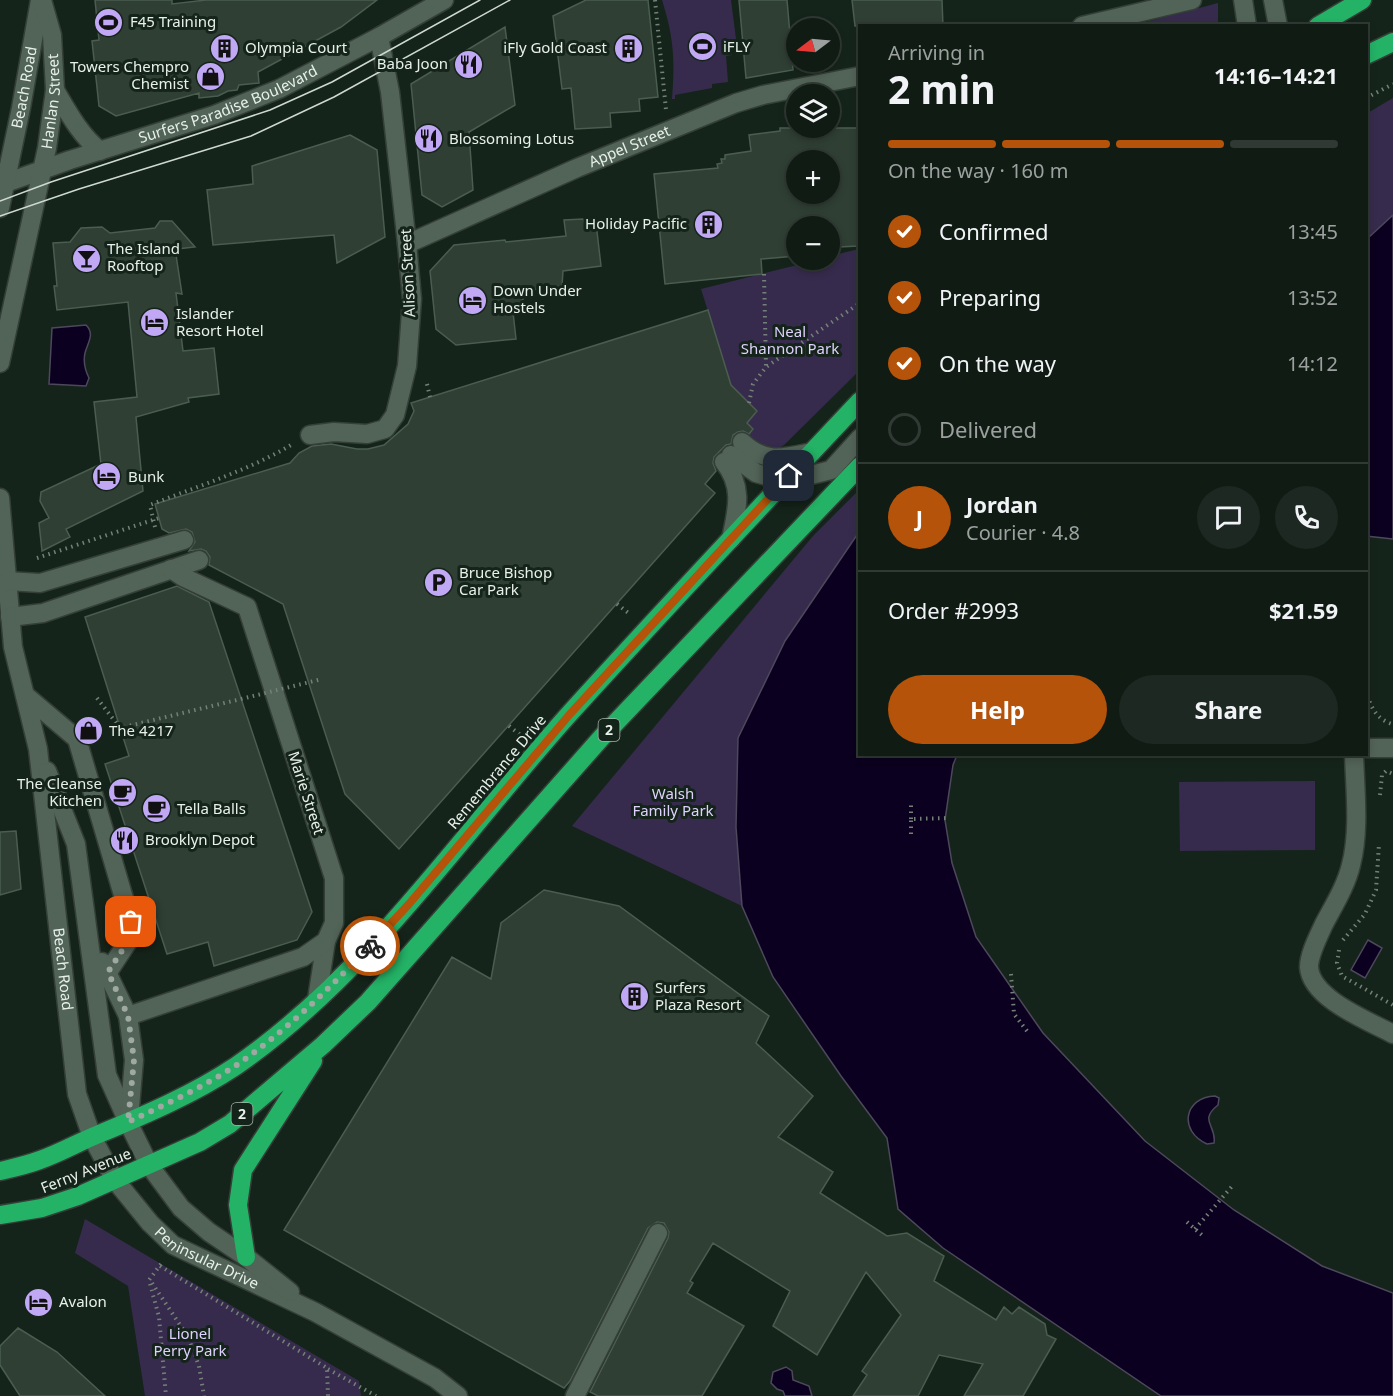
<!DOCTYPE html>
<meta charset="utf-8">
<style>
:root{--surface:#101b14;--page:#1e2822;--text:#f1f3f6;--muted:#9ca1a0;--line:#303934;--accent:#b45309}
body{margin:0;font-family:"Noto Sans",sans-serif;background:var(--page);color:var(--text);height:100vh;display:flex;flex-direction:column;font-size:22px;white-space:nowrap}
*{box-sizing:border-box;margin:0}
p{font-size:20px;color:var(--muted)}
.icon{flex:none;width:33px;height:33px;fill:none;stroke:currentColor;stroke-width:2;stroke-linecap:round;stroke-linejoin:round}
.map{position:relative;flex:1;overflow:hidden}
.drawer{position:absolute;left:858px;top:24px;width:510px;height:732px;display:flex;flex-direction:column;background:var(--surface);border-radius:0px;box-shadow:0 3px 9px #0003,0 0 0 2px var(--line)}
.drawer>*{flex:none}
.needle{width:39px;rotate:254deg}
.buttons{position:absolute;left:786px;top:18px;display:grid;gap:12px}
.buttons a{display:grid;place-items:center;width:54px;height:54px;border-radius:50%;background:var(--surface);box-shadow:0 3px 9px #0003,0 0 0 2px var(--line);font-size:30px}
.pin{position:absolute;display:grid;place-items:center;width:51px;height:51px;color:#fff;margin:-26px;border-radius:12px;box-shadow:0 3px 9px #0006}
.courier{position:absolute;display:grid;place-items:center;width:60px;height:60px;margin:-30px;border:4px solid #b45309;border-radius:50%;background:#fff;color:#222;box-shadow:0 2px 8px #0007}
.head em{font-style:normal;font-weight:700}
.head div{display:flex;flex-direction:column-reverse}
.head{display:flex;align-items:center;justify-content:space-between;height:102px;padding:0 30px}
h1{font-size:39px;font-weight:700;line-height:45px}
.bar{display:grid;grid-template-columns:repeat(4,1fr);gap:9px 6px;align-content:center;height:72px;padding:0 30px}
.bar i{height:8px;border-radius:4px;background:var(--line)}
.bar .on{background:var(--accent)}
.bar p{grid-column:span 4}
.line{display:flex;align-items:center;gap:15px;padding:0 30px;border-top:2px solid var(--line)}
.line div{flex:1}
.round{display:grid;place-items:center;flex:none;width:63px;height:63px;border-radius:32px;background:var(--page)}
ol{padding:0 30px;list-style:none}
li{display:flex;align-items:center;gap:18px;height:66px}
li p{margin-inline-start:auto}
li .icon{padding:6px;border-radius:50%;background:var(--accent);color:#fff;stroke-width:4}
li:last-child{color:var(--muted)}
li i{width:33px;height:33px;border:3px solid var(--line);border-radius:50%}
.button{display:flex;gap:12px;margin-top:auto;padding:12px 30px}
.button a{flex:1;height:69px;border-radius:36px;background:var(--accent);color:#fff;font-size:24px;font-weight:700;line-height:69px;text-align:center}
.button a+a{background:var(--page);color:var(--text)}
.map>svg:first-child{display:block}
.green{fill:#362b4c}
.water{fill:#0b001f;stroke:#4d485c;stroke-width:1.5}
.building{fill:#2f3f33;stroke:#4b5c50;stroke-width:1.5;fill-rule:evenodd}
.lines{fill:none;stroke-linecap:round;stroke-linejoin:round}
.minor-casing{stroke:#343f37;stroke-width:21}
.highway-casing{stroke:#343f37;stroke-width:21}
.path{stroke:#748178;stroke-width:4;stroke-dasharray:1.5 4.5;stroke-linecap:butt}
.minor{stroke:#526357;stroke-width:18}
.highway{stroke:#23b266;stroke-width:18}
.tram{stroke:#ced9d2;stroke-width:1.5}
.path-bridge{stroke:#748178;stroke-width:4;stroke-dasharray:1.5 4.5;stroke-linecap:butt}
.done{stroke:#9ea9a1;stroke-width:6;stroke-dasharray:0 10.8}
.route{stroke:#b45309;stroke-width:8}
.labels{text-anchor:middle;stroke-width:6;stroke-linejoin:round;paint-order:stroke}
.shield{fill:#15241a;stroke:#a8b4ac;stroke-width:1.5}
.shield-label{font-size:14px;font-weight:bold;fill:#e7f1ea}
.poi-label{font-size:15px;fill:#e7f1ea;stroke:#15241a;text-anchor:start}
.street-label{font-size:15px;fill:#e7f1ea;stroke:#15241a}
.park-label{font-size:15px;fill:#dfd2fe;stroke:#15241a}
</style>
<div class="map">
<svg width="1393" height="1396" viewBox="0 0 1393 1396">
<rect width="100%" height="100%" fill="#15241a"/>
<path class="green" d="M662,0H731L736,39H730L732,55L726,56L728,82L712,84V88L675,95V99H672C675,60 674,38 662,0Z
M1218,3V25H1138L1146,22Z
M1393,98V222L1366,240V114Z
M859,249V371L784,445C765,456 762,449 747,437L753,429L747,423L757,411L746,400H736L701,289L817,260H830V256Z
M859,490V532L785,641L736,827L742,906L572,826L813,536Z
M1315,781V850L1180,851L1179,782Z
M85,1219L359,1381L361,1396H145L128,1286L75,1253Z"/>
<path class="water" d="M1393,215V539L1366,536L1367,239Z
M86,325C95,334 88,342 85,353C83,362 85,370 89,378L86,386L49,384L52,328Z
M859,532L860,754L957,755L953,765L945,820L952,863L976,937L1043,1033L1145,1141L1234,1210L1322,1266L1393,1293V1396H1161L943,1248L898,1209L887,1138L841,1076L773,977L742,906L736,827L738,738L785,641Z
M1368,940L1382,948L1365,978L1351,970Z
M1215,1096L1219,1098L1218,1105C1198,1121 1217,1125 1214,1143L1207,1144C1178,1131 1184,1097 1215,1096Z
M786,1367L792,1371L793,1380L809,1386L812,1396H785L783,1391L777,1389L771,1383L773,1372Z"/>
<path class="building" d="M95,0H172V4L206,0H377L341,27L258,72L259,83L239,85L237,90L228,91L218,96L199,98V93L116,116L99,106L92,41L99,40Z
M586,0H648L658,97L639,99L640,111L610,113L611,127L575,129L571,88L562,89L553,16Z
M739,0H787L793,70L746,78Z
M852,0H942L943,26H855Z
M505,27L515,105L469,132L473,190L442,207L422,195L411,84Z
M780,128H860V241H857L858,246L839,247V252L830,253V226H796V256L761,259L762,274L665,284L654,174L718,168L717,164L722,163L721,159H725V155L751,151L749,135L780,131ZM796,160H830V194H796Z
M350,135L377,150L385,237L337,263L334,235L213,245L207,190L253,184L252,166Z
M583,219L585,224L596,223L601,266L563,271L562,286L530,290L513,312L516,339L456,345L436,329L430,271L454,245L505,240L506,242L566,236L564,220Z
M160,221H172L195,247L177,249L178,255H176L182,294L176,293L183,351L214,348L219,394L188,398L189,402L136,417L143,491L66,529L70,537L42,551L39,523L49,518L40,501L41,492L101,464L94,402L137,397L128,302L57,310L54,286H57L53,243L70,242L81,228L102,227L110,233L155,228Z
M708,310L731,385L757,411L747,423L753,429L749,434L743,431L738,432L733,435L731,444L726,445L714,457L713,463L716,471L705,484L715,493L399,849L345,794L283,604L209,565L210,557L206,551L201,549L189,551L195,542L192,532L186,529L169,533L162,529L155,504L290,463L299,453L312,446L331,444L357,449H368L384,445L408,424L414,411L411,403Z
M177,586L209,602L312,912L297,940L214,966L208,942L167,954L105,764L129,756L85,617Z
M16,831L21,889L0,895V832Z
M544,890L619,906L769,1016L756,1043L813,1096L778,1137L833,1172L820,1193L887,1236L907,1233L944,1256L934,1281L996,1320L1004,1307L1012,1314L1019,1307L1045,1324L1047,1335L1056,1339L1023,1396H964L983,1364L939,1355L918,1396H853L867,1375L862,1371L901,1315L866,1272L817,1355L773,1326L790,1291L713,1243L690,1281L693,1283L687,1293L744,1326L702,1396H598L590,1392L668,1238L669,1232L664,1223L657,1222L648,1228L570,1381L564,1388L284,1230L452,957L491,979L501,923Z
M18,1328L57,1352L105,1396H20L0,1365V1346Z"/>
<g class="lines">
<defs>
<g id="minor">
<path d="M1243,0L1247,26"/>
<path d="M1273,0L1278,26"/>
<path d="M1082,26L1192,0"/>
<path d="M55,90C68,112 80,135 100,151"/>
<path id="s1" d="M0,185L70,160L214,115L279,89L379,37L444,0"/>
<path id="s2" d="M0,208L21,108L40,0"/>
<path id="s3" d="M407,244L577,168L736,103L763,95L860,76"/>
<path id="s4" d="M0,363L47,148L55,90L52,35L42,0"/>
<path d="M310,435L334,432L367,434L385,429L395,415L407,366L412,299L407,244L390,92L379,37"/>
<path d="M742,442C765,464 784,458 812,452"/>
<path d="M731,455L756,473L770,477L811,475L831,470L860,438"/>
<path d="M724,462C744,487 737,510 731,539"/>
<path id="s5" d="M0,498L13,647L38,749L77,1094L92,1137L115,1180L150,1223L173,1245L315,1312L435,1378L458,1396"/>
<path d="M7,581L40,583L184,540"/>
<path d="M10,617L43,613L199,560"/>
<path d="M25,695L77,739L131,922V937L108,972"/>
<path d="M1366,748H1393"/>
<path d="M1354,754C1355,790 1360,830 1351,865C1346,886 1334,905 1324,924C1319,935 1309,954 1309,967C1311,999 1369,1021 1393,1034"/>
<path d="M47,771L76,844L107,1075L128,1122L149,1165L181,1208L209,1232L246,1257L290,1292"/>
<path d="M102,962L128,1016L134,1060L129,1119"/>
<path d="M317,999L326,941"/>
<path d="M128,1016L303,957L326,941L334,923V878L247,607L183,577L171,569"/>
<path d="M575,1396L658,1233"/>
</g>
<path id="highway" d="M1318,26L1362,0
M1366,55L1393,42
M0,1171C13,1168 27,1165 40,1160C60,1153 79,1142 99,1134C145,1115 194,1094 236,1066C369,974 464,831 571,712C666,607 763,504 860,401
M0,1215L42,1208L78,1196L200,1142L230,1124L323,1045L368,1002L602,737L860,466
M246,1257L238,1205L243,1170L313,1061"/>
</defs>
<use href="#minor" class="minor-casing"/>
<use href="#highway" class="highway-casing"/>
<path class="path" d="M655,0L666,110
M1366,98L1393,84
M764,274L766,367
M427,384L430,397
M749,403L753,384L766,367L860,303
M155,527L150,505C198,486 247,471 291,445
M617,604L631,615
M1366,690C1370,706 1376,719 1392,724
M97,698L120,728L241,699
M509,726L523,737
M1380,795L1382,775L1386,771L1393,774
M911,819V805
M911,834V819L950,818
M1343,940L1365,914L1376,890L1379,844
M1339,950L1337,963L1342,976L1393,1005
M1011,974L1014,1014L1027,1031
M1187,1222L1203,1236
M1195,1229L1234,1184
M161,1264L149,1280L159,1317L166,1396
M160,1266L327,1368L328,1396
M152,1283L188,1337L199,1366L204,1396
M328,1369L376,1396"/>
<use href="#minor" class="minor"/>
<use href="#highway" class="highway"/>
<path class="tram" d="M0,201L51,182L270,110L332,82L480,0
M0,216L79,189L251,136L334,97L510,0"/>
<path class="path-bridge" d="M37,558L159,518
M241,699L322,679"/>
</g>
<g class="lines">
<path class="done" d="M131,922V937L108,972L128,1016L134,1060L128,1122C164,1105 202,1088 235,1066C284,1033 329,989 370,946"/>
<path class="route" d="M370,946L409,904L570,714L789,476"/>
</g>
<defs>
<symbol id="stadium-disc" viewBox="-11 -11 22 22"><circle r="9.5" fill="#c0a8f4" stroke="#15241a"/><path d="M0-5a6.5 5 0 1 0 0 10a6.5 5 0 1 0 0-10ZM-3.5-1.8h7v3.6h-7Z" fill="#111"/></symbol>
<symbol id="building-disc" viewBox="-11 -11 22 22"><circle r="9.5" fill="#c0a8f4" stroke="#15241a"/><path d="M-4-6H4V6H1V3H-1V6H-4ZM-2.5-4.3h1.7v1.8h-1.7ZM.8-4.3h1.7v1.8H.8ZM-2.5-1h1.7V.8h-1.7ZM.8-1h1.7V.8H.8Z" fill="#111"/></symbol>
<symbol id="restaurant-disc" viewBox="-11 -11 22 22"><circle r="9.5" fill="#c0a8f4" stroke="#15241a"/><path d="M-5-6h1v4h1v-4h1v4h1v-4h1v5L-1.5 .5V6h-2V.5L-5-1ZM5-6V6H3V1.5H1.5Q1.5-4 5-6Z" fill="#111"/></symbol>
<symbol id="shop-disc" viewBox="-11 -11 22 22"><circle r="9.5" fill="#c0a8f4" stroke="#15241a"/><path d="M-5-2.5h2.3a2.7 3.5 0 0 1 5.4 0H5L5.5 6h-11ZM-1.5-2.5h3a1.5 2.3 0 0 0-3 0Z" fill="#111"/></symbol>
<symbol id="bar-disc" viewBox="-11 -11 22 22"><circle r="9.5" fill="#c0a8f4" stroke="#15241a"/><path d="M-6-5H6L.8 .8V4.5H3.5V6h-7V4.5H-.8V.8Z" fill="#111"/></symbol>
<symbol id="hotel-disc" viewBox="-11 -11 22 22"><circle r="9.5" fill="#c0a8f4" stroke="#15241a"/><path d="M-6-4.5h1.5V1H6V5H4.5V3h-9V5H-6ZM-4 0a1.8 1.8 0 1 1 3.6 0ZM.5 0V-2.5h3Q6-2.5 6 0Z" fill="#111"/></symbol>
<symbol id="parking-disc" viewBox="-11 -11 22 22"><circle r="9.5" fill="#c0a8f4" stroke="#15241a"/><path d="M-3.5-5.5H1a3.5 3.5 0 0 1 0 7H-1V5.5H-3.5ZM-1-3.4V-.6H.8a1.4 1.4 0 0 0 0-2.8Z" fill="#111"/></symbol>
<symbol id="cafe-disc" viewBox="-11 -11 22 22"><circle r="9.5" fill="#c0a8f4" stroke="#15241a"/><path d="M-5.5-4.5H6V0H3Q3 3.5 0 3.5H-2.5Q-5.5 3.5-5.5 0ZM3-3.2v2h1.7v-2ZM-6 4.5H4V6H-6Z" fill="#111"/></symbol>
</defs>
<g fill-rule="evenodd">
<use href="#stadium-disc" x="92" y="6" width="33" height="33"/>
<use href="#stadium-disc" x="686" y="30" width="33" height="33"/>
<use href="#building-disc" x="208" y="32" width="33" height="33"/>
<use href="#building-disc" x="612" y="32" width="33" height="33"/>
<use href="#restaurant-disc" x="452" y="48" width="33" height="33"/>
<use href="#shop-disc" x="194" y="60" width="33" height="33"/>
<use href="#restaurant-disc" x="412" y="122" width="33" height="33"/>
<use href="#building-disc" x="692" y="208" width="33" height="33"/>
<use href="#bar-disc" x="70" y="242" width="33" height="33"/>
<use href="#hotel-disc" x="456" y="284" width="33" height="33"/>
<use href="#hotel-disc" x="138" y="306" width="33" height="33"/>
<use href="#hotel-disc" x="90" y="460" width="33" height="33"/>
<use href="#parking-disc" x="422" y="566" width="33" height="33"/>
<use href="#shop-disc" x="72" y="714" width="33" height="33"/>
<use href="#cafe-disc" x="106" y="776" width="33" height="33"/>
<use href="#cafe-disc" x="140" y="792" width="33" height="33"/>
<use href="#restaurant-disc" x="108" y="824" width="33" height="33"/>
<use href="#building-disc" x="618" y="980" width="33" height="33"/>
<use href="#hotel-disc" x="22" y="1286" width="33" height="33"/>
</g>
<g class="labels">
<g class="shield">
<rect x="598.5" y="719" width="21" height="22" rx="4.5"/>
<rect x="231.5" y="1103" width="21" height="22" rx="4.5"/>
</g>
<g class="shield-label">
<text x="609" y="735">2</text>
<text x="242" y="1119">2</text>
</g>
<g class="poi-label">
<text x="130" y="27">F45 Training</text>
<text x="723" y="52">iFLY</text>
<text x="245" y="53">Olympia Court</text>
<text x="607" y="53" text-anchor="end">iFly Gold Coast</text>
<text x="448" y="69" text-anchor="end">Baba Joon</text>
<text x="189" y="72" text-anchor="end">Towers Chempro<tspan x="189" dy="17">Chemist</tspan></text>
<text x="449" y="144">Blossoming Lotus</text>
<text x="687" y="229" text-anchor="end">Holiday Pacific</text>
<text x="107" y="254">The Island<tspan x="107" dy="17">Rooftop</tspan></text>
<text x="493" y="296">Down Under<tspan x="493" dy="17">Hostels</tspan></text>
<text x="176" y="319">Islander<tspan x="176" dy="17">Resort Hotel</tspan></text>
<text x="128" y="482">Bunk</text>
<text x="459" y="578">Bruce Bishop<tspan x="459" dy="17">Car Park</tspan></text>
<text x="109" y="736">The 4217</text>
<text x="102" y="789" text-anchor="end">The Cleanse<tspan x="102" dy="17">Kitchen</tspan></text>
<text x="177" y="814">Tella Balls</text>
<text x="145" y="845">Brooklyn Depot</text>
<text x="655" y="993">Surfers<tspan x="655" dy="17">Plaza Resort</tspan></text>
<text x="59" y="1307">Avalon</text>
</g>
<g class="street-label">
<text dy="5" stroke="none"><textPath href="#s2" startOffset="123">Beach Road</textPath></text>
<text dy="5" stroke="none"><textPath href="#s4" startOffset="267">Hanlan Street</textPath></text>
<text dy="5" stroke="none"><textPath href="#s1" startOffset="242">Surfers Paradise Boulevard</textPath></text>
<text dy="5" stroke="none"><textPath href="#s3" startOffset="243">Appel Street</textPath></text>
<text transform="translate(408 273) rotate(-93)" y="5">Alison Street</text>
<text transform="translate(497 772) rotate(-50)" y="5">Remembrance Drive</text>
<text transform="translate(306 793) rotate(72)" y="5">Marie Street</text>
<text dy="5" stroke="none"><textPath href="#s5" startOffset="476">Beach Road</textPath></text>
<text transform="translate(86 1171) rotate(-22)" y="5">Ferny Avenue</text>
<text dy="5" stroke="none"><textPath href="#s5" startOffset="819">Peninsular Drive</textPath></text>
</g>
<g class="park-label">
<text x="790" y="337">Neal<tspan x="790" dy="17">Shannon Park</tspan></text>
<text x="673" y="799">Walsh<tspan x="673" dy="17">Family Park</tspan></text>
<text x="190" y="1339">Lionel<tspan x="190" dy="17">Perry Park</tspan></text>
</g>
</g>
</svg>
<div class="buttons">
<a><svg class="needle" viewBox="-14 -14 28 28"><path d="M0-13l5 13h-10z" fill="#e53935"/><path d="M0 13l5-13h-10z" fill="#9ca1a0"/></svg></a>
<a><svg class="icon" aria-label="layers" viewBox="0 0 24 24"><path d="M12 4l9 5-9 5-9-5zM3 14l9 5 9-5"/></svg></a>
<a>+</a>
<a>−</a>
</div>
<div class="pin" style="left:131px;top:922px;background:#ea580c"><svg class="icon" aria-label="bag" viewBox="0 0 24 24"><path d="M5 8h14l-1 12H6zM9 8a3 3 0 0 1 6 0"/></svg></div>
<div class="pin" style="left:789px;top:476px;background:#1f2937"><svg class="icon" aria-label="home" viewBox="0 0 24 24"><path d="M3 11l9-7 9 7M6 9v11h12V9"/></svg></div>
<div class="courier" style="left:370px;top:946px"><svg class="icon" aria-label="bike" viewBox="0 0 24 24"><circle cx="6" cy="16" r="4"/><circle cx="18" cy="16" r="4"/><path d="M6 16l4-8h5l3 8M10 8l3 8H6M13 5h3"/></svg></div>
<section class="drawer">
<div class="head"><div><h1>2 min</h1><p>Arriving in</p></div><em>14:16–14:21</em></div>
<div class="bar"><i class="on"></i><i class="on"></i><i class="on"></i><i></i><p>On the way · 160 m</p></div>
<ol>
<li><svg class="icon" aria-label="check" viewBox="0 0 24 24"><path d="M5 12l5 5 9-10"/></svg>Confirmed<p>13:45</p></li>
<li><svg class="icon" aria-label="check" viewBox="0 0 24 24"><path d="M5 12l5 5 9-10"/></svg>Preparing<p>13:52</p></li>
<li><svg class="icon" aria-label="check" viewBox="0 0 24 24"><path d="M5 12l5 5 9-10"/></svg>On the way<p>14:12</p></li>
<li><i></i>Delivered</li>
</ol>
<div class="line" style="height:108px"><b class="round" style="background:var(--accent);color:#fff">J</b><div><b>Jordan</b><p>Courier · 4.8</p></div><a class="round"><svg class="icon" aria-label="chat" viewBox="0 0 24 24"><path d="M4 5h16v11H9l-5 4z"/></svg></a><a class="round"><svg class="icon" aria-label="phone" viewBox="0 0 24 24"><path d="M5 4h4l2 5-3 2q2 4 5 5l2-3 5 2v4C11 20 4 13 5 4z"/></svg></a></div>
<div class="line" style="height:78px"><div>Order #2993</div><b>$21.59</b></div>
<div class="button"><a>Help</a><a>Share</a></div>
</section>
</div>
